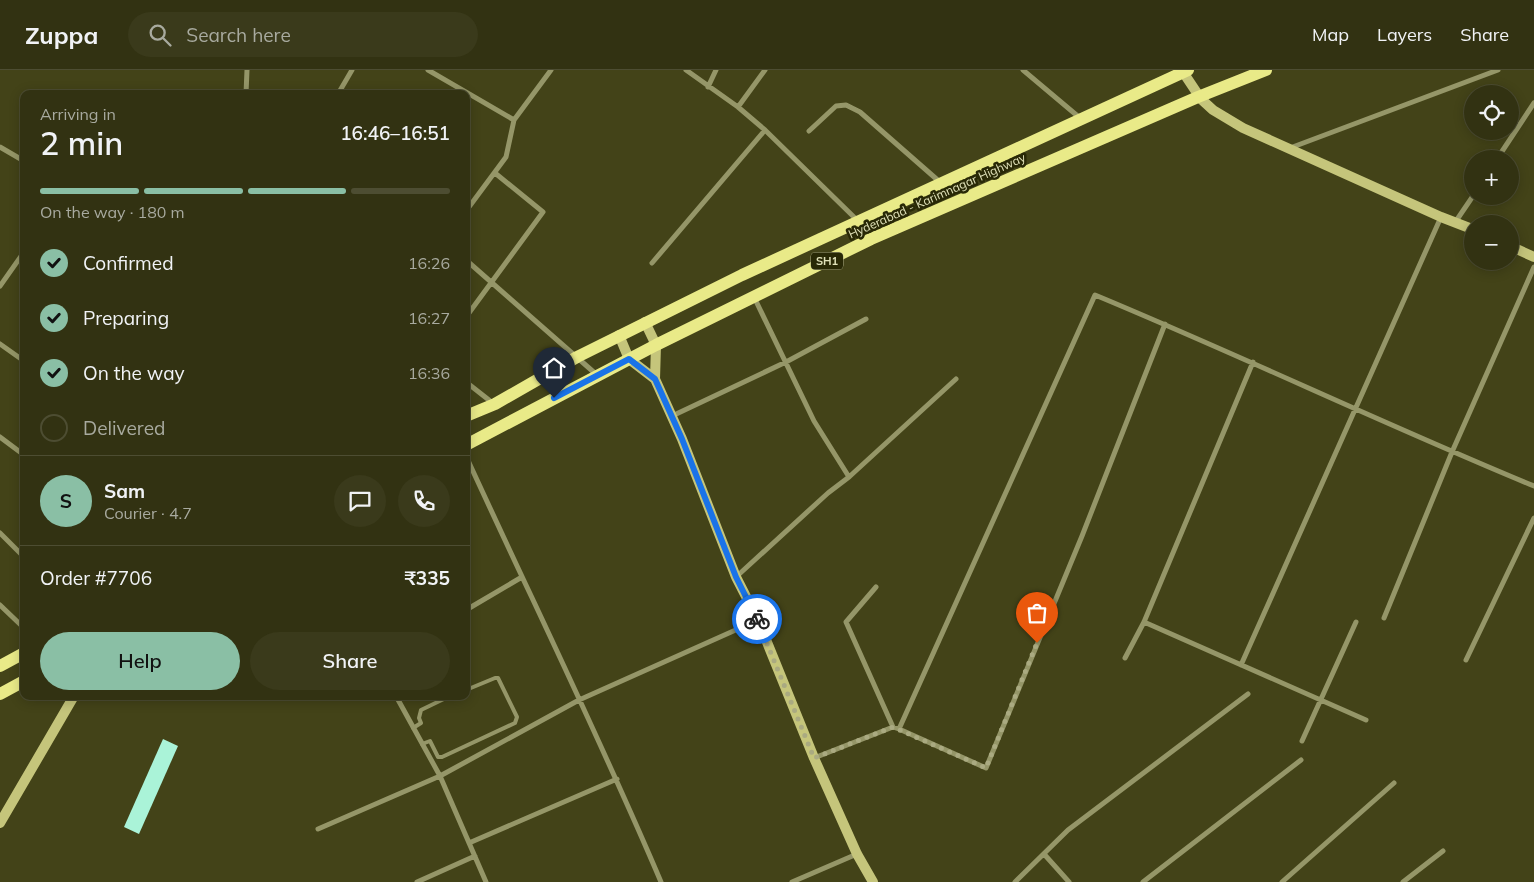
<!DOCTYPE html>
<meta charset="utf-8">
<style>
:root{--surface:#323212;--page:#3a3a1b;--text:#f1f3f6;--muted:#a8aa9f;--line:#4d4d32;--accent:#8abfa5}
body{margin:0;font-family:Mulish,sans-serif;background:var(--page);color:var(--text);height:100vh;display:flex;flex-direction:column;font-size:19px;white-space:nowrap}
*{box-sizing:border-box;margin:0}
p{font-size:16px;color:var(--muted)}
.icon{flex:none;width:28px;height:28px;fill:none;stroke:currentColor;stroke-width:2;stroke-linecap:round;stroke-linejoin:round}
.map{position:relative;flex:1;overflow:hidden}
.side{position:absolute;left:20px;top:20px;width:450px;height:610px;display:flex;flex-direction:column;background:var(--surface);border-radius:10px;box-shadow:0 2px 12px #0003,0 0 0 1px var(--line)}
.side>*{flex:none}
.fabs{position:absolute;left:1464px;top:15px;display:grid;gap:10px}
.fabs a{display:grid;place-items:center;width:55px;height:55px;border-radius:50%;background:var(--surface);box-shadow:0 2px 12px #0003,0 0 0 1px var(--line);font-size:25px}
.pin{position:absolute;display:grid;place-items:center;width:42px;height:42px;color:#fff;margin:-51px -21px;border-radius:50% 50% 50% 0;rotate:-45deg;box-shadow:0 0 5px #0007}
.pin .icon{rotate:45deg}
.courier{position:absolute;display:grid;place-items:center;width:50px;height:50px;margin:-25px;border:4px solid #1a73e8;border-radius:50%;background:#fff;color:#222;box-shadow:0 1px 6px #0007}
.summary em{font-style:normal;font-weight:600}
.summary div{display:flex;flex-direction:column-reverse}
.summary{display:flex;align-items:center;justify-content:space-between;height:85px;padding:0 20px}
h1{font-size:32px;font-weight:600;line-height:38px}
.bar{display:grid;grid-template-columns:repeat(4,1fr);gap:8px 5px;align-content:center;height:60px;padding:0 20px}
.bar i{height:6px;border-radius:4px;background:var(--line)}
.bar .selected{background:var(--accent)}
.bar p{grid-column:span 4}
.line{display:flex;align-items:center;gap:12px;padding:0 20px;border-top:1px solid var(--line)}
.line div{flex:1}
.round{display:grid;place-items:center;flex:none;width:52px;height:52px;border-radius:26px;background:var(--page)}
ol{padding:0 20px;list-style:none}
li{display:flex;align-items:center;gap:15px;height:55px}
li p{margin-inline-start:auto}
li .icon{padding:5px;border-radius:50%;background:var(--accent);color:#111;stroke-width:4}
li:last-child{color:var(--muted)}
li i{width:28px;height:28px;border:2px solid var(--line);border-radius:50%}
.cta{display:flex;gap:10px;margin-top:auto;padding:10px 20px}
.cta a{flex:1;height:58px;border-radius:30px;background:var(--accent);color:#111;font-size:20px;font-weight:600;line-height:58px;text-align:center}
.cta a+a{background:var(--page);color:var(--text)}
header{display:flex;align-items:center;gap:30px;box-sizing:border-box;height:70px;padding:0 25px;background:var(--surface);border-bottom:1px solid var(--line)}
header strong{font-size:24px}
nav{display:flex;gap:28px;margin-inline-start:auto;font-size:18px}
.search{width:350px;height:45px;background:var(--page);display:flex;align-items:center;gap:12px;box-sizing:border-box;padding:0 18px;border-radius:28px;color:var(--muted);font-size:19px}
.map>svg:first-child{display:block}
.building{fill:#aaf3d8}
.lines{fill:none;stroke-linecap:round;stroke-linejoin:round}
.lane{stroke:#959668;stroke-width:4}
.street{stroke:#959668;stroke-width:5}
.secondary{stroke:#c5c57b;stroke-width:10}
.primary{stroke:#e9ea88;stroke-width:12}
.done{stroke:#aaaa81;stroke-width:5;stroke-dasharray:0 9}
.route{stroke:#1a73e8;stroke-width:6}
.labels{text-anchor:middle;stroke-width:5;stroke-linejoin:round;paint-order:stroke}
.shield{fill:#292906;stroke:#aaaa84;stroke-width:1}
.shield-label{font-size:11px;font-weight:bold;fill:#e1e2ba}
.street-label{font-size:12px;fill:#e1e2ba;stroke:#292906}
</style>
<header>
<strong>Zuppa</strong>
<div class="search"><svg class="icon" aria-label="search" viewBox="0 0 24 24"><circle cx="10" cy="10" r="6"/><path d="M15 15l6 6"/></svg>Search here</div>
<nav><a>Map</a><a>Layers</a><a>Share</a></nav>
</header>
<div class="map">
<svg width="1534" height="812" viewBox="0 0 1534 812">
<rect width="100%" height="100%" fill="#434318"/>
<path class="building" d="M163,669L178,676L139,764L124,757Z"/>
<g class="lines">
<path class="lane" d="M413,658L421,653L419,648L421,640L450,626
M422,674L430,671L438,687H442L515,653L517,647L498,608H495L466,620"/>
<path class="street" d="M428,0L514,50
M686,0L738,37L765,60L858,151
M1023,0L1080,48
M708,17L716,0
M246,24L247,0
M338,24L352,0
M738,37L765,0
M809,61L836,36L846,35L860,42L941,113
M0,77L24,91
M1290,78L1498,0
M1497,89L1534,33
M466,141L506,87L514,50L551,0
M1456,151L1473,126
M466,190L597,305
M652,193L765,60
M0,216L24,182
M466,247L543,142L495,103
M0,274L24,291
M466,312L494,334
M672,346L786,292L866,249
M0,367L24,385
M466,386C531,528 600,668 661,812
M849,407L956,309
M0,463L24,487
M736,507L828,423L849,407L814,351L754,227
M876,517L846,552L893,657L899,659L1095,225C1242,286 1386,355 1534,416
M0,535L24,558
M466,540L522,507
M1384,548L1452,382L1534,197
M1144,552L1366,650
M1125,588L1144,552L1253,292
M1466,590L1534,448
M1241,595L1441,147
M396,626L440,706L579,630L758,550
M899,659L986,698L1082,466L1165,254
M1302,671L1356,552
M814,688L893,657
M318,759L440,706L486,812
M469,773L617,709
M1044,784L1069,812
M417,812L475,786
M792,812L857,784
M1015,812L1068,760L1248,624
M1143,812L1301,690
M1282,812L1394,713
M1403,812L1443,781"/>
<path class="secondary" d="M1183,2L1201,29L1213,40L1243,58L1441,147L1472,159
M1510,176L1534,187
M645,252L656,275L655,309L682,369L736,507L758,550L814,688L857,784L873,812
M619,265L629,289L655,309
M0,753L74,626"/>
<path class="primary" d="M466,346L495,334L577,287L742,205L1188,0
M466,375L656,275L871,169L1198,27L1266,0
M0,596L24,583
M0,624L24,611"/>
</g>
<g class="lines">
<path class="done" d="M757,549L814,688L893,657L986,698L1037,573"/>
<path class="route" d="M554,328L629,289L655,309L682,369L736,507L757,549"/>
</g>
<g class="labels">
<rect class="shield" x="811" y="182.5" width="32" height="17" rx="4"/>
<g class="shield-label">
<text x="827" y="195">SH1</text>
</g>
<g class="street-label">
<text transform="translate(937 126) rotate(-24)" y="4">Hyderabad - Karimnagar Highway</text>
</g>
</g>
</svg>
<div class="fabs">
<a><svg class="icon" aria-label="locate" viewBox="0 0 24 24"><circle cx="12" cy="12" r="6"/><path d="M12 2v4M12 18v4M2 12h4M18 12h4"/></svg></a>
<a>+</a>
<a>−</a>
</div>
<div class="pin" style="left:1037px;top:573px;background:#ea580c"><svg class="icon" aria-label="bag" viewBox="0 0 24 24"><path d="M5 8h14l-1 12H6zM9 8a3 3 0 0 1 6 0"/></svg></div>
<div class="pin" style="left:554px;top:328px;background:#1f2937"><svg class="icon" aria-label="home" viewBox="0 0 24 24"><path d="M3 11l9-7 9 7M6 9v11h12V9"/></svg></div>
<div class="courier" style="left:757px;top:549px"><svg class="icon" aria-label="bike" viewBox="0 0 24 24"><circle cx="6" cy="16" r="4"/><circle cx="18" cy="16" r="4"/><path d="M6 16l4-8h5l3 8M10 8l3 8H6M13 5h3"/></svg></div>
<section class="side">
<div class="summary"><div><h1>2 min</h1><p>Arriving in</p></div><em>16:46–16:51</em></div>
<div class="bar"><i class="selected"></i><i class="selected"></i><i class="selected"></i><i></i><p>On the way · 180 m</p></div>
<ol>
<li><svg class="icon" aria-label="check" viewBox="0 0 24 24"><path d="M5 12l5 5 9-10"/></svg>Confirmed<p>16:26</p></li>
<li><svg class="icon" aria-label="check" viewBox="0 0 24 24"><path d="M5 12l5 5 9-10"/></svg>Preparing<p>16:27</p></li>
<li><svg class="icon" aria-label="check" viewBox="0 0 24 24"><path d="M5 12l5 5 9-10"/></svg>On the way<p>16:36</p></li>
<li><i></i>Delivered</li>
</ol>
<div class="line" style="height:90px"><b class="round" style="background:var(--accent);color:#111">S</b><div><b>Sam</b><p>Courier · 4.7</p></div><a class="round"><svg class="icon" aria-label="chat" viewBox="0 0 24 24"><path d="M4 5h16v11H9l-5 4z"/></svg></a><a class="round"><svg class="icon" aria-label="phone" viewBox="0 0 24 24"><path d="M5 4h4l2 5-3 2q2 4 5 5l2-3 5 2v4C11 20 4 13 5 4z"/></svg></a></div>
<div class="line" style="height:65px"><div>Order #7706</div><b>₹335</b></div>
<div class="cta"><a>Help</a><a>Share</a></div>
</section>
</div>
